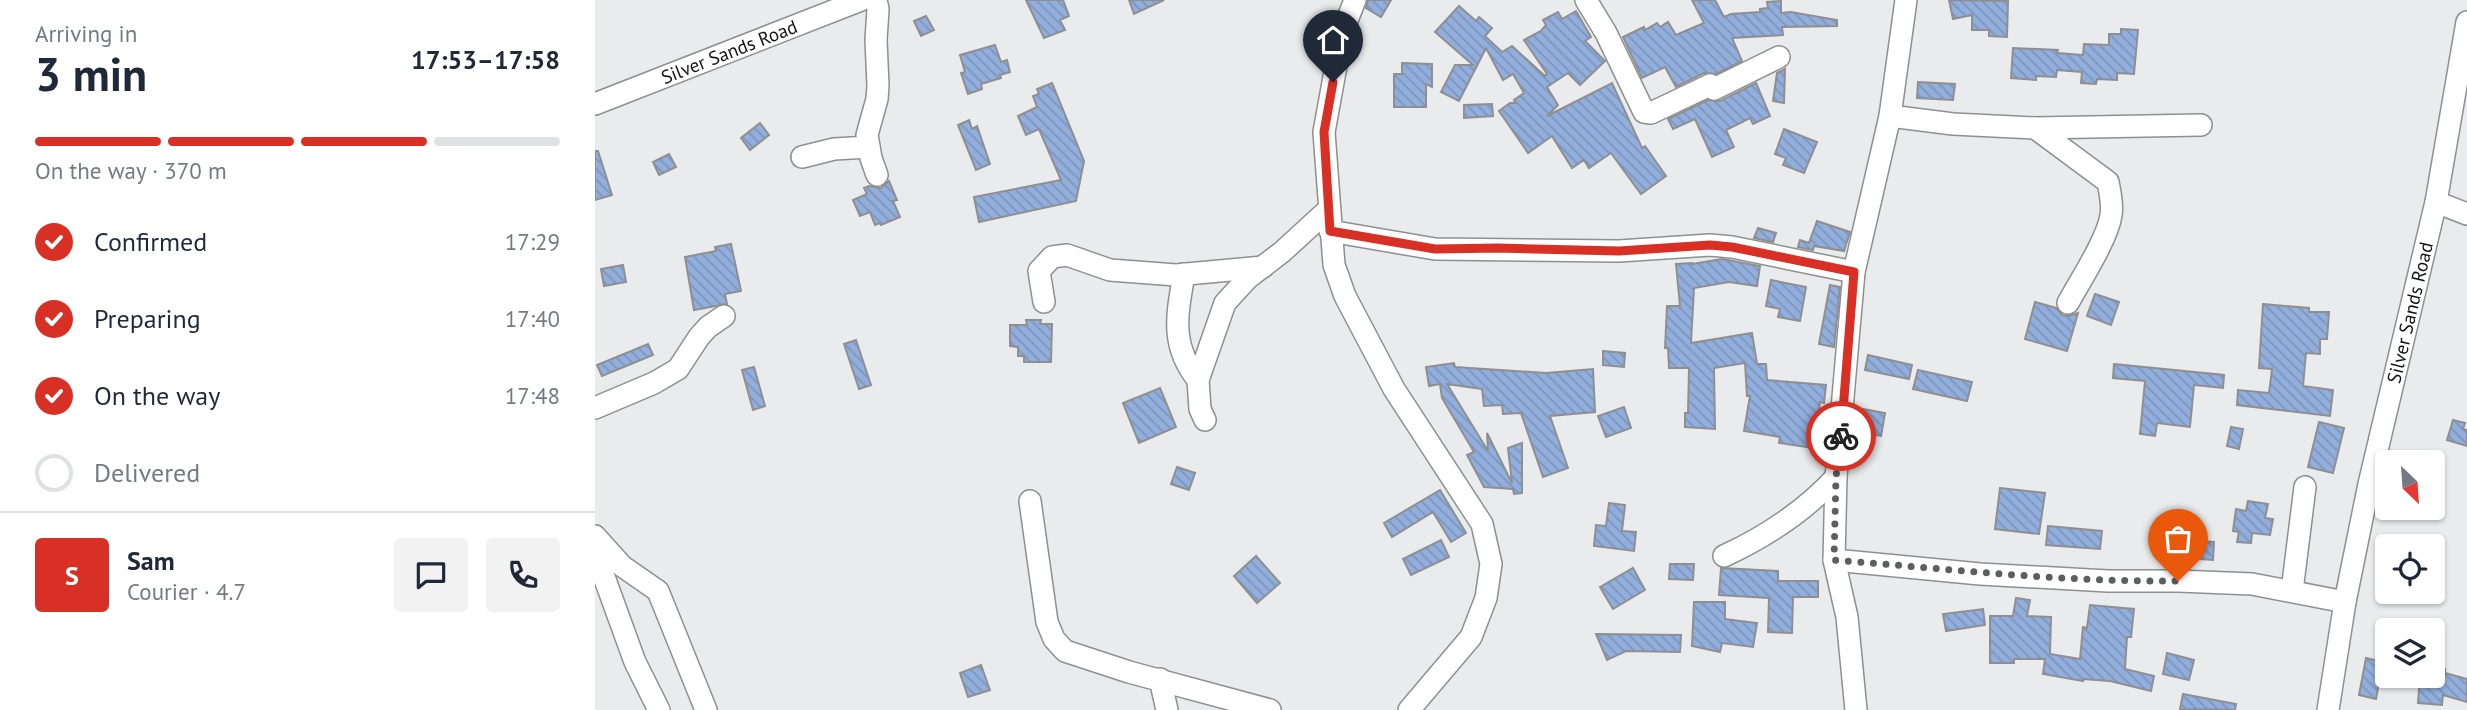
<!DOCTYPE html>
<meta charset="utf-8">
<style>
:root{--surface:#fff;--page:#f2f2f3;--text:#1f2937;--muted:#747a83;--line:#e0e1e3;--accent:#d93025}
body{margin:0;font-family:"PT Sans",sans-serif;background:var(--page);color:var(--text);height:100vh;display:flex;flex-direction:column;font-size:26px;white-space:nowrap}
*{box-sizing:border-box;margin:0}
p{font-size:23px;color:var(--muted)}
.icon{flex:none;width:38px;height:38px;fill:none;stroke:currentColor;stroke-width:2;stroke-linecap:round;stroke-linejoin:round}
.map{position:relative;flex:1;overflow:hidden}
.details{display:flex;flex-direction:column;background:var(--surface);width:595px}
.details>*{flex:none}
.needle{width:46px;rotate:155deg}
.tools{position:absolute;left:1780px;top:450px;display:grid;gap:14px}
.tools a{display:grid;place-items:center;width:70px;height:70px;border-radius:7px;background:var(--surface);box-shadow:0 2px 5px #0004;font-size:35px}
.pin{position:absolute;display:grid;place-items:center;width:60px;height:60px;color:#fff;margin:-72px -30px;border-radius:50% 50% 50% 0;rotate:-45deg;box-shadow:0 0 7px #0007}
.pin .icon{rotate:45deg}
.courier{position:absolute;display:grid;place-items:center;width:70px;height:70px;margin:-35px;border:5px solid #d93025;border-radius:50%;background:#fff;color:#222;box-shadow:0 2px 9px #0007}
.overview em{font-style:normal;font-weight:800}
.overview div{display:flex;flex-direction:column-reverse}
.overview{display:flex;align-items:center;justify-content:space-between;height:119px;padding:0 35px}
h1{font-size:46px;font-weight:800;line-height:52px}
.bar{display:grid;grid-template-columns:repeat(4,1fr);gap:10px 7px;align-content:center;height:84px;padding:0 35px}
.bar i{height:9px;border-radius:5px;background:var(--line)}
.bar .on{background:var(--accent)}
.bar p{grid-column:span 4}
.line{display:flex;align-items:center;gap:18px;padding:0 35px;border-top:2px solid var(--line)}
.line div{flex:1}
.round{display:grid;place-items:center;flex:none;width:74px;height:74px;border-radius:7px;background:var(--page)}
ol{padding:0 35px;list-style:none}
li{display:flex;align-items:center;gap:21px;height:77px}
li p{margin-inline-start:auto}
li .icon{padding:7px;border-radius:50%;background:var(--accent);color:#fff;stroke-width:4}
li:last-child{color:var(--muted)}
li i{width:38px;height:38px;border:4px solid var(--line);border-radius:50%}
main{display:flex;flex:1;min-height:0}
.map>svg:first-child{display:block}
.building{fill:url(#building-back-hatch);stroke:#8f8f91;stroke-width:2}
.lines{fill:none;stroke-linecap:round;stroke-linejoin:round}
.minor-casing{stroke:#8e8f90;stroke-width:24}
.minor{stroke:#fff;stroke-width:21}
.done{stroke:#5d5e5e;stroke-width:7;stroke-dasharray:0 12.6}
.route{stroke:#d93025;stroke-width:9}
.labels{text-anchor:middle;stroke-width:7;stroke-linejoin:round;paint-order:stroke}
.street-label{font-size:19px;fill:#111212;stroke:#f7f8fa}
</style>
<main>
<section class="details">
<div class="overview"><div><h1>3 min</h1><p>Arriving in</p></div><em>17:53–17:58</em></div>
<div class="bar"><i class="on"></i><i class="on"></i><i class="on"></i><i></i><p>On the way · 370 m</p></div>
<ol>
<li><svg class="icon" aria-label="check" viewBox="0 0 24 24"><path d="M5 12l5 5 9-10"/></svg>Confirmed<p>17:29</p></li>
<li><svg class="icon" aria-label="check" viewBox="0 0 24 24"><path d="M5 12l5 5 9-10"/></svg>Preparing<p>17:40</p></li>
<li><svg class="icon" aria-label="check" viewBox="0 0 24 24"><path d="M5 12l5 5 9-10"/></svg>On the way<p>17:48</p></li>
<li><i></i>Delivered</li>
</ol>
<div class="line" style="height:126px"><b class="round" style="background:var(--accent);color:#fff">S</b><div><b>Sam</b><p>Courier · 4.7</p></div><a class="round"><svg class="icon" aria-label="chat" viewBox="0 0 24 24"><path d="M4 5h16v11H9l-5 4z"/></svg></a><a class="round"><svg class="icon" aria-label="phone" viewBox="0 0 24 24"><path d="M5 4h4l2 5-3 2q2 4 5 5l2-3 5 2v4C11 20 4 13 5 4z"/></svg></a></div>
</section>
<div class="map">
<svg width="1872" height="710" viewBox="0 0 1872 710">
<defs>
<pattern id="building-back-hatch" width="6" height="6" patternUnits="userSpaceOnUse" patternTransform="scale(1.75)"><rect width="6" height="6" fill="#91aedc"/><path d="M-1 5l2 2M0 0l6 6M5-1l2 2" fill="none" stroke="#7c95bc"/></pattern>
</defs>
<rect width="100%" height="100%" fill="#eaebec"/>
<path class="building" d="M431,0H468L474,16L465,20L470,30L449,38Z
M534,0H569L539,14Z
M773,0H796L786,17L771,8Z
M1097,0H1120L1129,17L1136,14L1165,12V9L1173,8L1172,2L1186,1V13L1196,12L1242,20V26L1187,27L1188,35L1137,38L1147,61L1121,74L1109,73L1081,87L1070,67L1047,78L1028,37L1049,27L1050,30L1062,23L1065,27L1073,22L1081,35L1109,23Z
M1354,0L1413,1L1412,37L1394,36V30H1377V15L1358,19Z
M864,6L881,21L884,17L897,28L890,36L907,52L917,46L950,76L952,74L929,40L946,31L951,25L948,20L963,12L967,19L981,11L996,37L990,41L1010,61L985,85L973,73L952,87L963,105L952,116L1017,83L1047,148L1050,146L1071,176L1046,194L1016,153L994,168L989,160L977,168L957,136L933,153L904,111L915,103H920L919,100L929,93L918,74L908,80L891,48L864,101L846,92L860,65H878L840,32Z
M331,16L339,30L326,36L319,21Z
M1526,29L1543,30L1539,74L1522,73V80L1502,79L1501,84L1486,83L1487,72L1462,70L1461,77L1441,76V80L1416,78L1418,48L1463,50L1462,53L1488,55L1489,44L1514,45V34H1526Z
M400,45L406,62L412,60L415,72L405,75L406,78L386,84L387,89L373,94L366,73L370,72L365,55Z
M807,63L837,64V87L831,84V107H799V74H807Z
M1190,69L1189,103L1178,101L1182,73Z
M1323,82L1360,84L1358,100L1322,98Z
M457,83L489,161L481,201L384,222L379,197L466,180L444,129L431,135L423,116L442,107L438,96L444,94L442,89Z
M1161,83L1175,116L1158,124L1155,118L1131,130L1139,147L1117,157L1100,119L1078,129L1073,119L1113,100L1125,101Z
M897,104L898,116L869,118V105Z
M374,120L377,129L382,126L395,164L381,170L363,125Z
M165,123L174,135L155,150L146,138Z
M1189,129L1222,142L1209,173L1188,165L1191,158L1180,154Z
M0,151H3L17,195L0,200Z
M74,154L81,167L64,175L58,162Z
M294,181L302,200L298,201L305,217L286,225L285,223L280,225L275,212L265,216L258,200L272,194L269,188L274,186L286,188Z
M1222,221L1255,232L1249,251L1219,246L1218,250L1203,247L1205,240L1214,243Z
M1163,228L1181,233L1178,242L1159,238Z
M136,244L146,291L130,294L132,304L99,310L90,257L121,251L120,247Z
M1127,259L1165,266L1162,286L1134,282L1099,288L1096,343L1157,333L1162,364H1171L1172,380L1231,385L1229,403L1225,402L1219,448L1184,443L1185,437L1149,431L1155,396H1152L1150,363L1119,368L1120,429L1090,427V413H1093L1094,368H1074L1073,348H1070L1072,306H1085L1081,264L1097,263V264Z
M28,265L31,282L9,286L6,269Z
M1176,280L1211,287L1205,321L1183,317L1185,309L1171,306Z
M1235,285L1245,287L1239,347L1224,344Z
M1500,294L1524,302L1516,325L1492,316Z
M1440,302L1461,308L1467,315L1474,316L1483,313L1472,351L1430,339Z
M1668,304L1714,308V312H1734L1732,339H1725V354L1711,353L1708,386L1738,390L1735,416L1642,405L1643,390L1674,393L1677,369L1664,368Z
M431,320H446L445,324H457L456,362H429V356H423V347L415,346V325H432Z
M261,340L276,385L264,389L249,344Z
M53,344L58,355L7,376L2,365Z
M1008,351L1030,353L1029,367L1008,365Z
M1273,355L1317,365L1314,379L1270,370Z
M859,363L860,367L951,373L998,369L1000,412L955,416L973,468L948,477L926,413L908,414L907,405L889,406L887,389L852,384L893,451L892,433L917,483L913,448L927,443V493L919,494L918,489L889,487L872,455L879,452L847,398L845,384L834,386L831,367Z
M1519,364L1629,375L1628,388L1599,385L1595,427L1562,423L1560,436L1545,434L1550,381L1518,378Z
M159,367L170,406L158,410L147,370Z
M1323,370L1377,382L1372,401L1318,389Z
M565,388L581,427L544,443L528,403Z
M1029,407L1036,428L1011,437L1003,416Z
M1268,409L1290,413L1286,436L1264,431Z
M1858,420L1870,423L1868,429L1872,430V446L1852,440Z
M1724,422L1749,428L1738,473L1713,467Z
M1636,427L1648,429L1644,449L1632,446Z
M582,467L600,473L594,490L576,484Z
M1405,488L1450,493L1444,534L1400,529Z
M845,490L871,533L856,542L838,512L797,537L789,523Z
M1653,501L1673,504L1670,518L1678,519L1675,535L1657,533L1656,543L1642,542L1644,532L1638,531L1641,509L1651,511Z
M1014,503L1030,505L1027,531L1041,532L1039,551L999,546L1001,525L1011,526Z
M1453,526L1507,531L1505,549L1451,545Z
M1564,538L1619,542L1618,560L1562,556Z
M846,540L854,557L816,575L808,559Z
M661,556L685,583L662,603L639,576Z
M1075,564H1099L1098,580L1074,579Z
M1038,568L1050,590L1018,609L1005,587Z
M1126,568L1183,571V581H1223V597H1198L1197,633L1173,632L1174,598L1124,595Z
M1421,598L1435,600L1432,616L1456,617L1455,654L1485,659L1488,627L1492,628L1495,605L1539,609L1536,637H1532L1530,669L1559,676L1556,691L1515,681L1488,679V681L1448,674L1450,659H1419V663H1395V616H1418Z
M1099,602H1130V619L1162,623L1158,647L1127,643L1125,652L1097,646Z
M1388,609L1390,625L1351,631L1348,614Z
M1001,634L1086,635L1085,652L1031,651L1012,660Z
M1572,653L1599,660L1594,680L1568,674Z
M1771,658L1788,662L1781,699L1764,695Z
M386,665L395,690L373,697L365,673Z
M1838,668L1850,669V673L1872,679V702L1848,695L1847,705L1823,703L1825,676H1838Z
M1588,694L1641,704L1640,710L1585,709Z"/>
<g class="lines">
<defs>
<g id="minor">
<path d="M281,0L283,9L281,40L283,86L282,99L272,135L276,158L282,175"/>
<path d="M760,0L747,33L729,132L739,265L750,296L799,389L887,524L896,564L891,598L876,637L814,710"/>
<path d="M991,0L1011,33L1049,112L1056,113L1115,85L1119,89L1184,57"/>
<path id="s1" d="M0,104L266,0"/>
<path d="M1295,116L1358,124L1440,128L1606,125"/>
<path d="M1440,128L1513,182C1515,193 1518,204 1516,215C1513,238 1485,281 1473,303"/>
<path d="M207,157L239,149L274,147"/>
<path d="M1841,202L1872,214"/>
<path d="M735,231L840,249L1024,251L1115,245L1137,247L1259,272"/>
<path d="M589,274C582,315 575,345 603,380"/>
<path d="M449,302L444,271L457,257L472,255L515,270L581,275L668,267"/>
<path d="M0,408L59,383L83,369L104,337L113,327L129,316"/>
<path d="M610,420L605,409L603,380L630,303L653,278L687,252L734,209"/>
<path d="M435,501L452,622L459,639L470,651L534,672L675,710"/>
<path d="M0,536L27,566L63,591L111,710"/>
<path d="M0,552L40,662L64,710"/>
<path d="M1129,556C1172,536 1209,512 1241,477"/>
<path d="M1239,560L1385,574L1513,581H1583L1657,584L1750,602"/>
<path d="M1697,591L1710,487"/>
<path d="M565,679L572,710"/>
<path d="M1261,710L1252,617L1239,560L1241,477L1259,272L1295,116L1311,0"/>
<path id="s2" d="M1733,710L1750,602L1774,484L1841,202L1872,22"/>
</g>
</defs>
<use href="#minor" class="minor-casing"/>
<use href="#minor" class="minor"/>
</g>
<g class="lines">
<path class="done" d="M1246,436L1241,477L1239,560C1354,569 1468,582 1583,581"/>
<path class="route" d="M738,82L729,132L735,231L840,249L903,248L1024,251L1115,245L1137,247L1259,272L1246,436"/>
</g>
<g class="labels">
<g class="street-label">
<text dy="7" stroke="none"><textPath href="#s1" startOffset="144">Silver Sands Road</textPath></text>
<text dy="7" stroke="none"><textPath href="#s2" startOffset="406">Silver Sands Road</textPath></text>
</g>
</g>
</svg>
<div class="tools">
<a><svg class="needle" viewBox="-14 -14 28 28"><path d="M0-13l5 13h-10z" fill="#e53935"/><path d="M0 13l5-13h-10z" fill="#747a83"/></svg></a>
<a><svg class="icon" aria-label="locate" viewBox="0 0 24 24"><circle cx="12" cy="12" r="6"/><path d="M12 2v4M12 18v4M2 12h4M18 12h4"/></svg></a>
<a><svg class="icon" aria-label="layers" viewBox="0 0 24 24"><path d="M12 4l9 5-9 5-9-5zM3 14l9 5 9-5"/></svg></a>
</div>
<div class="pin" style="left:1583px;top:581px;background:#ea580c"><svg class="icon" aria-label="bag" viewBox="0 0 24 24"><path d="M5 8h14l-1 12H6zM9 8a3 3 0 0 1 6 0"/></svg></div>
<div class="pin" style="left:738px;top:82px;background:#1f2937"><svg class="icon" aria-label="home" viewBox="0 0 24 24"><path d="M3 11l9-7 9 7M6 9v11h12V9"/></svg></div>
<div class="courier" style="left:1246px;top:436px"><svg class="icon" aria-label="bike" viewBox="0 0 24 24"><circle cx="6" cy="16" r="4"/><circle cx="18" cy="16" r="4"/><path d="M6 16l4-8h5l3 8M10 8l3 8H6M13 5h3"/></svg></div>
</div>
</main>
